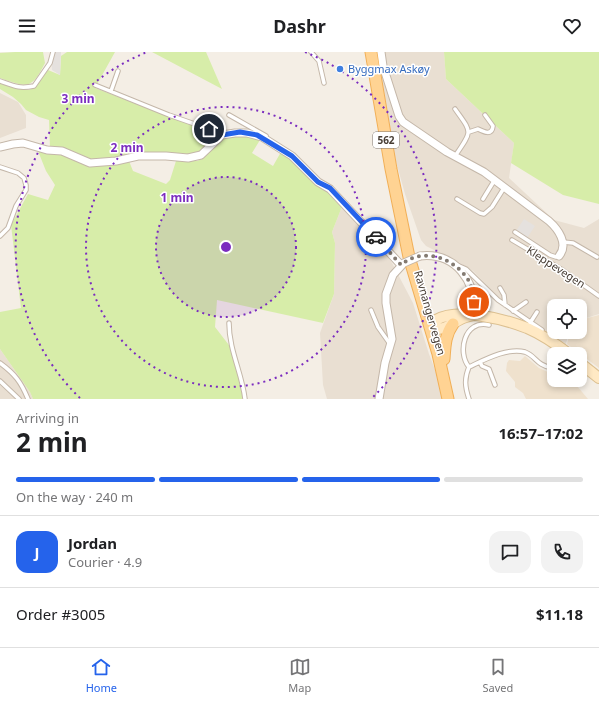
<!DOCTYPE html>
<meta charset="utf-8">
<style>
:root{--surface:#fff;--page:#f2f2f2;--text:#202124;--muted:#757577;--line:#e0e0e0;--accent:#2563eb}
body{margin:0;font-family:"Noto Sans",sans-serif;background:var(--page);color:var(--text);height:100vh;display:flex;flex-direction:column;font-size:15px;white-space:nowrap}
*{box-sizing:border-box;margin:0}
p{font-size:13px;color:var(--muted)}
.icon{flex:none;width:22px;height:22px;fill:none;stroke:currentColor;stroke-width:2;stroke-linecap:round;stroke-linejoin:round}
.map{position:relative;height:347px;overflow:hidden}
.panel{display:flex;flex-direction:column;background:var(--surface);flex:1}
.panel>*{flex:none}
.tools{position:absolute;left:547px;top:247px;display:grid;gap:8px}
.tools a{display:grid;place-items:center;width:40px;height:40px;border-radius:8px;background:var(--surface);box-shadow:0 2px 6px #0003;font-size:20px}
.pin{position:absolute;display:grid;place-items:center;width:34px;height:34px;color:#fff;margin:-17px;border:2px solid #fff;border-radius:50%;box-shadow:0 1px 4px #0007}
.courier{position:absolute;display:grid;place-items:center;width:40px;height:40px;margin:-20px;border:3px solid #2563eb;border-radius:50%;background:#fff;color:#222;box-shadow:0 1px 5px #0007}
.head em{font-style:normal;font-weight:700}
.head div{display:flex;flex-direction:column-reverse}
.head{display:flex;align-items:center;justify-content:space-between;height:68px;padding:0 16px}
h1{font-size:26px;font-weight:700;line-height:30px}
.bar{display:grid;grid-template-columns:repeat(4,1fr);gap:6px 4px;align-content:center;height:48px;padding:0 16px}
.bar i{height:5px;border-radius:3px;background:var(--line)}
.bar .selected{background:var(--accent)}
.bar p{grid-column:span 4}
.line{display:flex;align-items:center;gap:10px;padding:0 16px;border-top:1px solid var(--line)}
.line div{flex:1}
.round{display:grid;place-items:center;flex:none;width:42px;height:42px;border-radius:12px;background:var(--page)}
header{display:flex;justify-content:space-between;align-items:center;height:52px;padding:0 16px;background:var(--surface);font-size:18px;font-weight:700}
.tab-bar{display:flex;justify-content:space-around;align-items:center;height:56px;border-top:1px solid var(--line);background:var(--surface);font-size:11px;color:var(--muted)}
.tab-bar a{display:grid;justify-items:center;gap:2px}
.tab-bar .selected{color:var(--accent)}
.map>svg:first-child{display:block}
.residential{fill:#e9dfd2}
.education{fill:#efe1cd}
.green{fill:#d7eda9}
.parking{fill:#e5e1de}
.lines{fill:none;stroke-linecap:round;stroke-linejoin:round}
.lane-casing{stroke:#c4b7a9;stroke-width:5.5}
.street-casing{stroke:#c4b7a9;stroke-width:9}
.secondary-casing{stroke:#dcc091;stroke-width:12}
.primary-casing{stroke:#f1af57;stroke-width:13}
.lane{stroke:#fff;stroke-width:3.5}
.street{stroke:#fff;stroke-width:7}
.secondary{stroke:#ffe9c4;stroke-width:10}
.primary{stroke:#ffd393;stroke-width:11}
.street-bridge-casing{stroke:#c4b7a9;stroke-width:9;stroke-linecap:butt}
.street-bridge{stroke:#fff;stroke-width:7}
.done{stroke:#847b72;stroke-width:4;stroke-dasharray:0 7.2}
.route{stroke:#2563eb;stroke-width:5}
.ring{fill:none;stroke:#7b2cbf;stroke-width:2;stroke-dasharray:2 4}
.shop-dot{fill:#3f7fe0;stroke:#fff;stroke-width:1.5}
.labels{text-anchor:middle;stroke-width:3;stroke-linejoin:round;paint-order:stroke}
.shield{fill:#fff;stroke:#7e7771;stroke-width:1}
.shield-label{font-size:10px;font-weight:bold;fill:#473d34}
.shop-label{font-size:11px;fill:#366cbe;stroke:#fff;text-anchor:start}
.street-label{font-size:11px;fill:#473d34;stroke:#fff}
.centre{fill:#7b2cbf;stroke:#fff;stroke-width:2}
.ring-label{font-size:12px;text-anchor:middle;font-weight:bold;fill:#7b2cbf;stroke:#fff;stroke-width:3;stroke-linejoin:round;paint-order:stroke}
</style>
<header><svg class="icon" aria-label="menu" viewBox="0 0 24 24"><path d="M4 6h16M4 12h16M4 18h16"/></svg>Dashr<svg class="icon" aria-label="heart" viewBox="0 0 24 24"><path d="M12 20l-8-8c-3-5 5-10 8-4 3-6 11-1 8 4z"/></svg></header>
<div class="map">
<svg width="599" height="347" viewBox="0 0 599 347">
<rect width="100%" height="100%" fill="#f4eee5"/>
<path class="residential" d="M379,0H444L446,27L514,91L509,126L554,168L584,176L599,167V262L580,268V254H554V280H569L566,292L518,261L497,244L473,219L460,211L426,194L421,188L405,142L383,63Z
M0,41L18,50L26,63V76L0,86Z
M343,152L377,188L392,211L413,251L429,302L442,336L443,347H327L323,333L320,281L334,242L335,191L332,180Z
M0,297L30,340L33,347H0Z"/>
<path class="education" d="M599,263V316L567,292L570,280H580V268Z
M525,304L539,316L550,321L554,325V328H572L588,347H526L523,341L515,335V330L506,319L507,311L509,308L520,309Z"/>
<path class="green" d="M15,0H43L45,11C31,39 27,35 0,26V1Z
M67,0H115L95,36L218,83L197,103L120,107H88L68,98L50,96L49,68L39,65L26,58L21,52L13,45L0,37V31L29,38L35,35L48,18L60,23L61,4Z
M152,0H206L222,37Z
M444,0H599V152L563,143L511,111L514,91L446,27Z
M234,82L248,83L260,88L252,101L273,114L281,100C304,114 324,132 343,152L332,180L335,191L334,242L323,271L217,248L215,275L232,297L242,338V347H33L30,340L0,297V260L21,256L11,173L28,142L48,148L55,133L46,119L38,99L67,103L100,114L129,109L133,119L166,132L170,128L176,109H197L202,107L223,87Z"/>
<path class="parking" d="M50,0H61L60,23L52,18Z
M524,167L535,174L527,186L516,179Z"/>
<g class="lines">
<defs>
<path id="lane" d="M311,0L319,9L324,31
M0,29C14,34 19,37 34,34L50,11L53,0
M95,33L169,63L209,77L222,83
M111,39L118,19
M455,57C472,81 473,78 455,104
M229,63L266,84
M469,80L478,77C484,80 492,84 493,74L485,63
M0,115L18,121L24,126L26,133V138L16,154L8,176L0,184
M457,147L480,161L484,162L492,155L504,136
M483,147L494,129
M515,180L550,203L556,205L559,204
M512,188L561,217L599,244
M563,190L573,191L597,205
M457,213L466,217L498,248L542,278
M500,236L504,243L505,253
M371,258L378,275L390,292
M513,259L526,250
M229,271C229,298 242,321 245,347
M530,271L537,260
M480,310L482,314L489,317L495,333
M0,311C15,322 21,330 28,347
M469,315C457,301 464,267 489,273
M0,329L19,347
M469,347C465,335 464,327 469,315C484,308 508,295 525,300C536,304 536,313 552,316L554,314"/>
<path id="street" d="M381,0L383,14L399,64L403,70L447,100L484,120L549,169C558,177 569,192 559,204
M0,95L13,92L23,91L47,98L62,99L90,111L116,109L138,104H166L188,106L201,103L222,83L235,81H247L262,85L292,104L318,130L330,137L401,213
M420,204C455,200 477,229 474,263
M379,347L385,311L392,287L386,251V242L393,223L404,211"/>
<path id="secondary" d="M474,263C470,264 465,265 461,267C449,273 444,280 430,275C432,272 434,269 436,268C458,255 504,267 527,276C541,282 556,292 569,302
M580,311L599,326"/>
<path id="primary" d="M371,0L391,117L409,205L438,302L448,347
M444,307C445,294 445,283 453,272"/>
</defs>
<use href="#lane" class="lane-casing"/>
<use href="#street" class="street-casing"/>
<use href="#secondary" class="secondary-casing"/>
<use href="#primary" class="primary-casing"/>
<use href="#lane" class="lane"/>
<use href="#street" class="street"/>
<use href="#secondary" class="secondary"/>
<use href="#primary" class="primary"/>
<defs>
<path id="street-bridge" d="M404,211L420,204"/>
</defs>
<use href="#street-bridge" class="street-bridge-casing"/>
<use href="#street-bridge" class="street-bridge"/>
</g>
<g class="lines">
<path class="done" d="M376,185L401,213C422,195 452,205 467,226C472,233 473,242 474,250"/>
<path class="route" d="M209,77L222,83L240,80L257,83L292,104L318,130L330,136L376,185"/>
</g>
<circle cx="226" cy="195" r="70" fill="#7b2cbf" fill-opacity=".12"/>
<g class="ring">
<circle cx="226" cy="195" r="70"/>
<circle cx="226" cy="195" r="140"/>
<path d="M80 346A210 210 0 0 1 147 0M305 0A210 210 0 0 1 372 346"/>
</g>
<circle class="shop-dot" cx="340" cy="17" r="4"/>
<g class="labels">
<rect class="shield" x="373" y="80" width="26" height="16" rx="3"/>
<g class="shield-label">
<text x="386" y="92">562</text>
</g>
<g class="shop-label">
<text x="348" y="21">Byggmax Askøy</text>
</g>
<g class="street-label">
<text transform="translate(556 215) rotate(33)" y="4">Kleppevegen</text>
<text transform="translate(430 261) rotate(74)" y="4">Ravnangervegen</text>
</g>
</g>
<circle cx="226" cy="195" r="6" class="centre"/>
<g class="ring-label">
<text x="78" y="51">3 min</text>
<text x="127" y="100">2 min</text>
<text x="177" y="150">1 min</text>
</g>
</svg>
<div class="tools">
<a><svg class="icon" aria-label="locate" viewBox="0 0 24 24"><circle cx="12" cy="12" r="6"/><path d="M12 2v4M12 18v4M2 12h4M18 12h4"/></svg></a>
<a><svg class="icon" aria-label="layers" viewBox="0 0 24 24"><path d="M12 4l9 5-9 5-9-5zM3 14l9 5 9-5"/></svg></a>
</div>
<div class="pin" style="left:474px;top:250px;background:#ea580c"><svg class="icon" aria-label="bag" viewBox="0 0 24 24"><path d="M5 8h14l-1 12H6zM9 8a3 3 0 0 1 6 0"/></svg></div>
<div class="pin" style="left:209px;top:77px;background:#1f2937"><svg class="icon" aria-label="home" viewBox="0 0 24 24"><path d="M3 11l9-7 9 7M6 9v11h12V9"/></svg></div>
<div class="courier" style="left:376px;top:185px"><svg class="icon" aria-label="car" viewBox="0 0 24 24"><path d="M5 17H2v-5l4-1 3-4h7l3 4 3 1v5h-3M9 17h6M6 11h13"/><circle cx="7" cy="17" r="2"/><circle cx="17" cy="17" r="2"/></svg></div>
</div>
<section class="panel">
<div class="head"><div><h1>2 min</h1><p>Arriving in</p></div><em>16:57–17:02</em></div>
<div class="bar"><i class="selected"></i><i class="selected"></i><i class="selected"></i><i></i><p>On the way · 240 m</p></div>
<div class="line" style="height:72px"><b class="round" style="background:var(--accent);color:#fff">J</b><div><b>Jordan</b><p>Courier · 4.9</p></div><a class="round"><svg class="icon" aria-label="chat" viewBox="0 0 24 24"><path d="M4 5h16v11H9l-5 4z"/></svg></a><a class="round"><svg class="icon" aria-label="phone" viewBox="0 0 24 24"><path d="M5 4h4l2 5-3 2q2 4 5 5l2-3 5 2v4C11 20 4 13 5 4z"/></svg></a></div>
<div class="line" style="height:52px"><div>Order #3005</div><b>$11.18</b></div>
</section>
<nav class="tab-bar">
<a class="selected"><svg class="icon" aria-label="home" viewBox="0 0 24 24"><path d="M3 11l9-7 9 7M6 9v11h12V9"/></svg>Home</a>
<a><svg class="icon" aria-label="map" viewBox="0 0 24 24"><path d="M3 6l6-2 6 2 6-2v14l-6 2-6-2-6 2zM9 4v14M15 6v14"/></svg>Map</a>
<a><svg class="icon" aria-label="saved" viewBox="0 0 24 24"><path d="M7 4h10v16l-5-4-5 4z"/></svg>Saved</a>
</nav>
